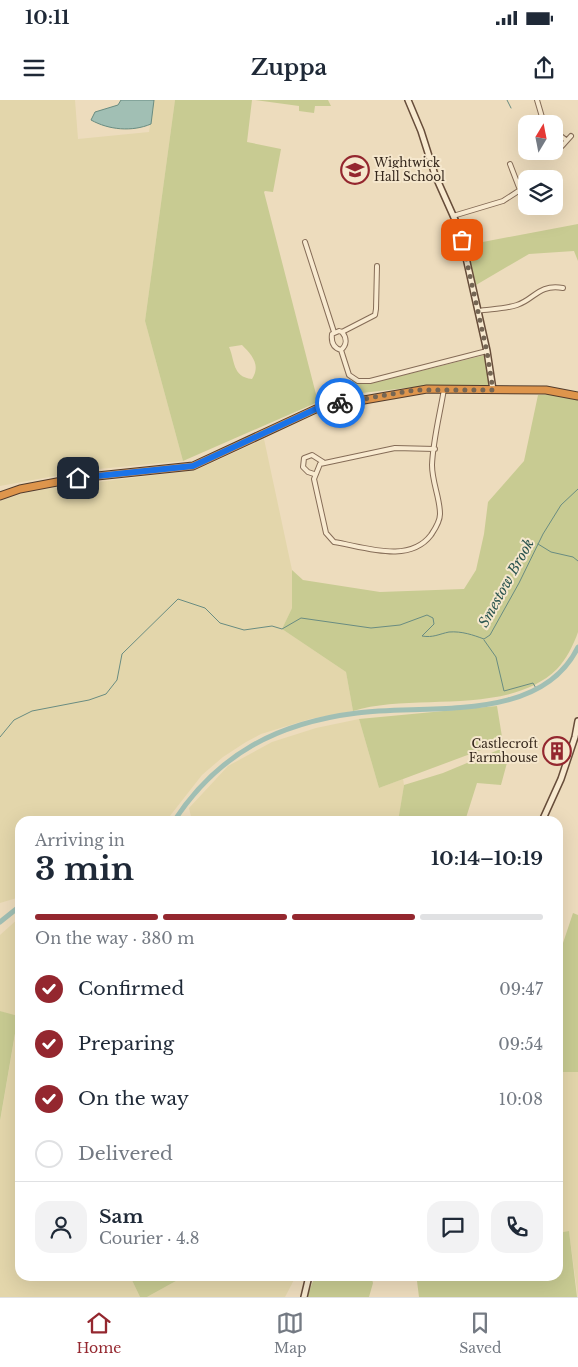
<!DOCTYPE html>
<meta charset="utf-8">
<style>
:root{--surface:#fff;--page:#f2f2f3;--text:#1f2937;--muted:#747a83;--line:#e0e1e3;--accent:#94272f}
body{margin:0;font-family:"Libre Baskerville",serif;background:var(--page);color:var(--text);height:100vh;display:flex;flex-direction:column;font-size:19px;white-space:nowrap}
*{box-sizing:border-box;margin:0}
p{font-size:16px;color:var(--muted)}
.icon{flex:none;width:28px;height:28px;fill:none;stroke:currentColor;stroke-width:2;stroke-linecap:round;stroke-linejoin:round}
.map{position:relative;flex:1;overflow:hidden}
.side{position:absolute;left:15px;top:716px;width:548px;height:465px;display:flex;flex-direction:column;background:var(--surface);border-radius:15px;box-shadow:0 5px 20px #0002}
.side>*{flex:none}
.needle{width:32px;rotate:10deg}
.fabs{position:absolute;left:518px;top:15px;display:grid;gap:10px}
.fabs a{display:grid;place-items:center;width:45px;height:45px;border-radius:10px;background:var(--surface);box-shadow:0 5px 20px #0002;font-size:25px}
.pin{position:absolute;display:grid;place-items:center;width:42px;height:42px;color:#fff;margin:-21px;border-radius:10px;box-shadow:0 2px 8px #0006}
.courier{position:absolute;display:grid;place-items:center;width:50px;height:50px;margin:-25px;border:4px solid #1a73e8;border-radius:50%;background:#fff;color:#222;box-shadow:0 1px 6px #0007}
.overview em{font-style:normal;font-weight:800}
.overview div{display:flex;flex-direction:column-reverse}
.overview{display:flex;align-items:center;justify-content:space-between;height:85px;padding:0 20px}
h1{font-size:32px;font-weight:800;line-height:38px}
.bar{display:grid;grid-template-columns:repeat(4,1fr);gap:8px 5px;align-content:center;height:60px;padding:0 20px}
.bar i{height:6px;border-radius:4px;background:var(--line)}
.bar .current{background:var(--accent)}
.bar p{grid-column:span 4}
.line{display:flex;align-items:center;gap:12px;padding:0 20px;border-top:1px solid var(--line)}
.line div{flex:1}
.round{display:grid;place-items:center;flex:none;width:52px;height:52px;border-radius:15px;background:var(--page)}
ol{padding:0 20px;list-style:none}
li{display:flex;align-items:center;gap:15px;height:55px}
li p{margin-inline-start:auto}
li .icon{padding:5px;border-radius:50%;background:var(--accent);color:#fff;stroke-width:4}
li:last-child{color:var(--muted)}
li i{width:28px;height:28px;border:2px solid var(--line);border-radius:50%}
.status{display:flex;justify-content:space-between;align-items:center;height:35px;padding:0 25px;background:var(--surface);direction:ltr}
.status svg{height:14px;fill:currentColor}
header{display:flex;justify-content:space-between;align-items:center;height:65px;padding:0 20px;background:var(--surface);font-size:22px;font-weight:800}
.tab-bar{display:flex;justify-content:space-around;align-items:center;height:70px;border-top:1px solid var(--line);background:var(--surface);font-size:14px;color:var(--muted)}
.tab-bar a{display:grid;justify-items:center;gap:2px}
.tab-bar .current{color:var(--accent)}
.map>svg:first-child{display:block}
.farmland{fill:#e3d6ab}
.green{fill:#c8cb92;fill-rule:evenodd}
.water{fill:#a1bfb4;stroke:#698c81}
.lines{fill:none;stroke-linecap:round;stroke-linejoin:round}
.stream{stroke:#698c81;stroke-width:1}
.canal{stroke:#a1bfb4;stroke-width:5}
.street-casing{stroke:#856c57;stroke-width:6}
.secondary-casing{stroke:#674d3a;stroke-width:8}
.highway-casing{stroke:#523b2b;stroke-width:9}
.street{stroke:#f8ead0;stroke-width:4}
.secondary{stroke:#f8ead0;stroke-width:5}
.highway{stroke:#de954c;stroke-width:7}
.done{stroke:#756654;stroke-width:5;stroke-dasharray:0 9}
.route{stroke:#1a73e8;stroke-width:6}
.labels{text-anchor:middle;stroke-width:4;stroke-linejoin:round;paint-order:stroke}
.poi-label{font-size:12px;fill:#34261b;stroke:#f5e7cd;text-anchor:start}
.water-label{font-size:14px;font-style:italic;fill:#2a544f;stroke:#f5e7cd}
</style>
<div class="status"><b>10:11</b><svg viewBox="0 0 49 12"><path d="M0 12V9h3v3zM5 12V6h3v6zM10 12V3h3v9zM15 12V0h3v12zM26 1h20v11H26zM47 4h2v5h-2z"/></svg></div>
<header><svg class="icon" aria-label="menu" viewBox="0 0 24 24"><path d="M4 6h16M4 12h16M4 18h16"/></svg>Zuppa<svg class="icon" aria-label="share" viewBox="0 0 24 24"><path d="M12 15V3M7 8l5-5 5 5M5 13v7h14v-7"/></svg></header>
<div class="map">
<svg width="578" height="1197" viewBox="0 0 578 1197">
<rect width="100%" height="100%" fill="#eddcbd"/>
<path class="farmland" d="M0,0H75L78,39L149,32L154,0H175L145,221L183,361L88,370L0,386Z
M264,339L292,470V508L282,529L346,572L353,611L310,619L261,634L246,642L223,657L202,675L166,721H20V797L0,803V401L24,393L58,387L196,370Z
M359,619L379,688L403,679L404,685L398,721H192L189,708L228,666L272,642L316,628Z
M20,817V1176H130L140,1197H0V1022L18,917L0,911V835Z
M558,972H578V1197L569,1132L558,1133Z
M185,1176H296L285,1197H147Z"/>
<path class="green" d="M175,0H252L247,42L281,49L273,92L265,91L264,92L318,302L183,361L145,221ZM242,245C252,255 261,265 252,279C232,277 235,260 229,247Z
M255,0H328L331,6H315L314,13L299,11V6Z
M578,124V161L574,151L529,154L476,185L467,145Z
M485,255L490,284L487,286L433,285L353,294L352,281L372,283Z
M551,294L578,300V532C574,544 566,560 557,569C508,617 413,592 353,611L346,572L282,529L292,508V470L303,480L380,492L464,489L476,470L484,434L488,402L524,361L538,295Z
M497,606L503,643L489,647L379,688L359,619Z
M503,648L504,655L508,659L501,685L477,683L465,721H398L404,685L443,673Z
M573,813L578,815V972H558V851L561,849Z
M0,911L18,916L0,1021Z
M569,1131L577,1197H419L417,1181L473,1176H558V1133Z
M130,1176H185L147,1197H140Z
M315,1176H371L373,1183L369,1197H307Z"/>
<path class="water" d="M121,0H154L151,24C132,32 109,30 91,20L95,12L118,5Z"/>
<g class="lines">
<path class="stream" d="M507,0L511,8
M538,444L551,452L573,457L578,461
M484,540L496,557L504,591L533,583L537,590
M0,637L14,620L32,611L89,600L106,594L117,580L122,554L178,499L205,508L220,523L244,530L272,526L282,529L301,518L371,528L400,525L427,515L433,518L434,524L422,536C433,538 439,534 449,532C462,531 473,535 484,539L490,535L519,483L543,434L561,405L578,389"/>
<path class="canal" d="M174,721C218,654 277,623 357,613C427,604 541,624 578,547
M0,822L20,806"/>
<defs>
<path id="street" d="M537,0L542,17L547,24
M554,31L566,40
M562,46L571,36
M510,64L520,90L526,94
M453,116L503,101L520,90
M305,142L334,232
M478,211C490,209 505,209 517,205C535,199 538,184 563,188
M339,231L342,232C347,238 347,245 341,250C333,248 331,242 332,234Z
M342,232L375,215L376,209L377,166
M341,250L349,275L358,281H370L487,251
M435,349L395,348L320,364L314,379L326,433L334,442C365,447 409,464 431,435C435,429 440,422 440,414C440,398 432,382 432,365C433,340 440,314 444,289
M314,374L308,372L303,367L304,358L312,355L323,362"/>
<path id="secondary" d="M408,0L421,31L435,75L460,131L487,251L493,290
M542,721L561,679L575,637L578,621
M304,1197L309,1176"/>
<path id="highway" d="M0,396L20,389L78,378L193,366L318,308L427,289L546,290L578,296"/>
</defs>
<use href="#street" class="street-casing"/>
<use href="#secondary" class="secondary-casing"/>
<use href="#highway" class="highway-casing"/>
<use href="#street" class="street"/>
<use href="#secondary" class="secondary"/>
<use href="#highway" class="highway"/>
</g>
<g class="lines">
<path class="done" d="M340,303L415,290H493L487,252L462,140"/>
<path class="route" d="M78,378L193,366L318,308L340,303"/>
</g>
<defs>
<symbol id="school-ring" viewBox="-11 -11 22 22"><circle r="9.5" fill="#f5e7cd" stroke="#94272f" stroke-width="1.5"/><path d="M0-5L7-2L0 1L-7-2ZM-4 1L0 2.5L4 1V4Q0 6-4 4Z" fill="#94272f"/></symbol>
<symbol id="building-ring" viewBox="-11 -11 22 22"><circle r="9.5" fill="#f5e7cd" stroke="#94272f" stroke-width="1.5"/><path d="M-4-6H4V6H1V3H-1V6H-4ZM-2.5-4.3h1.7v1.8h-1.7ZM.8-4.3h1.7v1.8H.8ZM-2.5-1h1.7V.8h-1.7ZM.8-1h1.7V.8H.8Z" fill="#94272f"/></symbol>
</defs>
<g fill-rule="evenodd">
<use href="#school-ring" x="339" y="54" width="32" height="32"/>
<use href="#building-ring" x="541" y="635" width="32" height="32"/>
</g>
<g class="labels">
<g class="poi-label">
<text x="374" y="67">Wightwick<tspan x="374" dy="14">Hall School</tspan></text>
<text x="538" y="648" text-anchor="end">Castlecroft<tspan x="538" dy="14">Farmhouse</tspan></text>
</g>
<g class="water-label">
<text transform="translate(506 483) rotate(-61)" y="5">Smestow Brook</text>
</g>
</g>
</svg>
<div class="fabs">
<a><svg class="needle" viewBox="-14 -14 28 28"><path d="M0-13l5 13h-10z" fill="#e53935"/><path d="M0 13l5-13h-10z" fill="#747a83"/></svg></a>
<a><svg class="icon" aria-label="layers" viewBox="0 0 24 24"><path d="M12 4l9 5-9 5-9-5zM3 14l9 5 9-5"/></svg></a>
</div>
<div class="pin" style="left:462px;top:140px;background:#ea580c"><svg class="icon" aria-label="bag" viewBox="0 0 24 24"><path d="M5 8h14l-1 12H6zM9 8a3 3 0 0 1 6 0"/></svg></div>
<div class="pin" style="left:78px;top:378px;background:#1f2937"><svg class="icon" aria-label="home" viewBox="0 0 24 24"><path d="M3 11l9-7 9 7M6 9v11h12V9"/></svg></div>
<div class="courier" style="left:340px;top:303px"><svg class="icon" aria-label="bike" viewBox="0 0 24 24"><circle cx="6" cy="16" r="4"/><circle cx="18" cy="16" r="4"/><path d="M6 16l4-8h5l3 8M10 8l3 8H6M13 5h3"/></svg></div>
<section class="side">
<div class="overview"><div><h1>3 min</h1><p>Arriving in</p></div><em>10:14–10:19</em></div>
<div class="bar"><i class="current"></i><i class="current"></i><i class="current"></i><i></i><p>On the way · 380 m</p></div>
<ol>
<li><svg class="icon" aria-label="check" viewBox="0 0 24 24"><path d="M5 12l5 5 9-10"/></svg>Confirmed<p>09:47</p></li>
<li><svg class="icon" aria-label="check" viewBox="0 0 24 24"><path d="M5 12l5 5 9-10"/></svg>Preparing<p>09:54</p></li>
<li><svg class="icon" aria-label="check" viewBox="0 0 24 24"><path d="M5 12l5 5 9-10"/></svg>On the way<p>10:08</p></li>
<li><i></i>Delivered</li>
</ol>
<div class="line" style="height:90px"><a class="round"><svg class="icon" aria-label="person" viewBox="0 0 24 24"><circle cx="12" cy="8" r="4"/><path d="M4 21q1-7 8-7t8 7"/></svg></a><div><b>Sam</b><p>Courier · 4.8</p></div><a class="round"><svg class="icon" aria-label="chat" viewBox="0 0 24 24"><path d="M4 5h16v11H9l-5 4z"/></svg></a><a class="round"><svg class="icon" aria-label="phone" viewBox="0 0 24 24"><path d="M5 4h4l2 5-3 2q2 4 5 5l2-3 5 2v4C11 20 4 13 5 4z"/></svg></a></div>
</section>
</div>
<nav class="tab-bar">
<a class="current"><svg class="icon" aria-label="home" viewBox="0 0 24 24"><path d="M3 11l9-7 9 7M6 9v11h12V9"/></svg>Home</a>
<a><svg class="icon" aria-label="map" viewBox="0 0 24 24"><path d="M3 6l6-2 6 2 6-2v14l-6 2-6-2-6 2zM9 4v14M15 6v14"/></svg>Map</a>
<a><svg class="icon" aria-label="saved" viewBox="0 0 24 24"><path d="M7 4h10v16l-5-4-5 4z"/></svg>Saved</a>
</nav>
